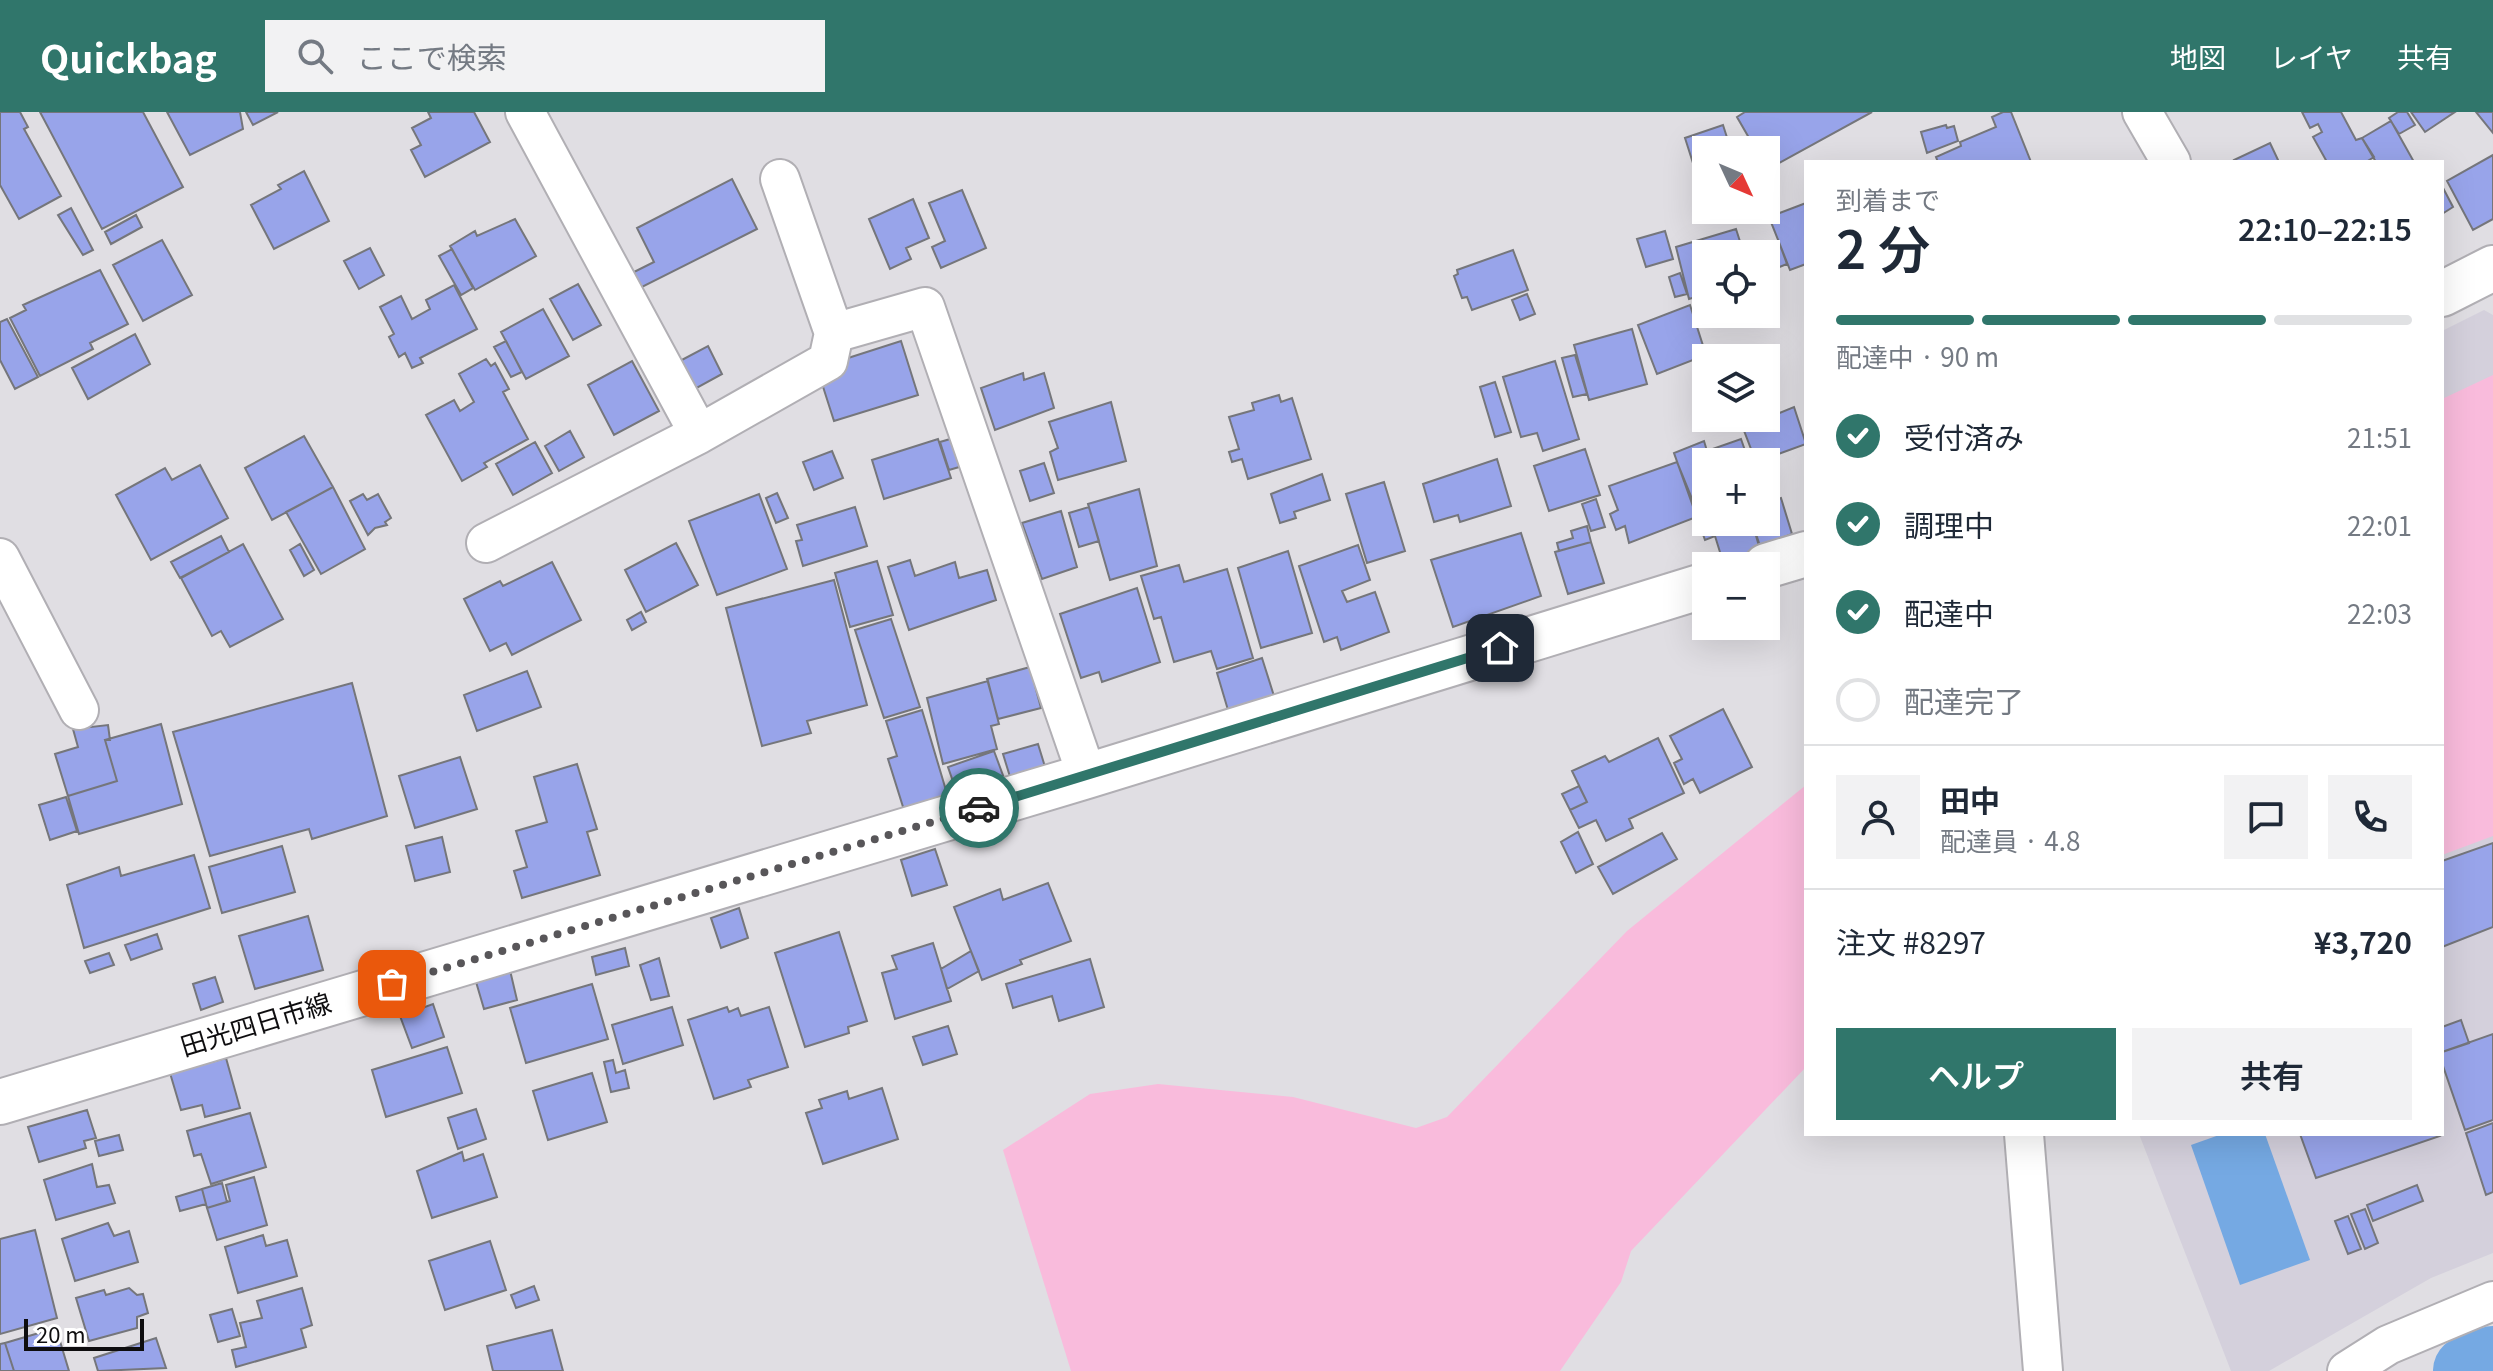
<!DOCTYPE html>
<html lang="ja">
<meta charset="utf-8">
<style>
:root{--surface:#fff;--page:#f2f2f3;--text:#1f2937;--muted:#747a83;--line:#e0e1e3;--accent:#30766b}
body{margin:0;font-family:Georgia,"Noto Sans JP",serif;background:var(--page);color:var(--text);height:100vh;display:flex;flex-direction:column;font-size:30px;white-space:nowrap}
*{box-sizing:border-box;margin:0}
p{font-size:26px;color:var(--muted)}
.icon{flex:none;width:44px;height:44px;fill:none;stroke:currentColor;stroke-width:2;stroke-linecap:round;stroke-linejoin:round}
.map{position:relative;flex:1;overflow:hidden}
.side{position:absolute;left:1804px;top:48px;width:640px;height:976px;display:flex;flex-direction:column;background:var(--surface);border-radius:0px;box-shadow:0 8px 32px #0002}
.side>*{flex:none}
.needle{width:52px;rotate:134deg}
.fabs{position:absolute;left:1692px;top:24px;display:grid;gap:16px}
.fabs a{display:grid;place-items:center;width:88px;height:88px;border-radius:0px;background:var(--surface);box-shadow:0 8px 32px #0002;font-size:40px}
.scale{position:absolute;left:24px;bottom:20px;width:120px;box-sizing:border-box;padding-left:8px;border:4px solid #0e0d0f;border-top:0;font-size:22px;line-height:28px;white-space:nowrap;color:#0e0d0f;-webkit-text-stroke:6px #fff;paint-order:stroke}
.pin{position:absolute;display:grid;place-items:center;width:68px;height:68px;color:#fff;margin:-34px;border-radius:16px;box-shadow:0 4px 12px #0006}
.courier{position:absolute;display:grid;place-items:center;width:80px;height:80px;margin:-40px;border:6px solid #30766b;border-radius:50%;background:#fff;color:#222;box-shadow:0 2px 10px #0007}
.overview em{font-style:normal;font-weight:600}
.overview div{display:flex;flex-direction:column-reverse}
.overview{display:flex;align-items:center;justify-content:space-between;height:136px;padding:0 32px}
h1{font-size:52px;font-weight:600;line-height:60px}
.bar{display:grid;grid-template-columns:repeat(4,1fr);gap:12px 8px;align-content:center;height:96px;padding:0 32px}
.bar i{height:10px;border-radius:6px;background:var(--line)}
.bar .selected{background:var(--accent)}
.bar p{grid-column:span 4}
.line{display:flex;align-items:center;gap:20px;padding:0 32px;border-top:2px solid var(--line)}
.line div{flex:1}
.round{display:grid;place-items:center;flex:none;width:84px;height:84px;border-radius:0px;background:var(--page)}
ol{padding:0 32px;list-style:none}
li{display:flex;align-items:center;gap:24px;height:88px}
li p{margin-inline-start:auto}
li .icon{padding:8px;border-radius:50%;background:var(--accent);color:#fff;stroke-width:4}
li:last-child{color:var(--muted)}
li i{width:44px;height:44px;border:4px solid var(--line);border-radius:50%}
.button{display:flex;gap:16px;margin-top:auto;padding:16px 32px}
.button a{flex:1;height:92px;border-radius:0px;background:var(--accent);color:#fff;font-size:32px;font-weight:600;line-height:92px;text-align:center}
.button a+a{background:var(--page);color:var(--text)}
header{display:flex;align-items:center;gap:48px;box-sizing:border-box;height:112px;padding:0 40px;background:var(--accent);color:#fff}
header strong{font-size:38px}
nav{display:flex;gap:44px;margin-inline-start:auto;font-size:28px}
.search{width:560px;height:72px;background:var(--page);display:flex;align-items:center;gap:20px;box-sizing:border-box;padding:0 28px;border-radius:0px;color:var(--muted);font-size:30px}
.map>svg:first-child{display:block}
.built{fill:#d4d0dc}
.green{fill:#f9bbdc}
.water{fill:#75a9e3}
.lines{fill:none;stroke-linecap:round;stroke-linejoin:round}
.river{stroke:#75a9e3;stroke-width:72}
.building{fill:#98a4ea;stroke:#75767b;stroke-width:2}
.minor-casing{stroke:#b1afb4;stroke-width:42}
.secondary-casing{stroke:#b1afb4;stroke-width:48}
.minor{stroke:#fff;stroke-width:38}
.secondary{stroke:#fff;stroke-width:44}
.done{stroke:#585659;stroke-width:8;stroke-dasharray:0 14.4}
.route{stroke:#30766b;stroke-width:10}
.labels{text-anchor:middle;stroke-width:8;stroke-linejoin:round;paint-order:stroke}
.street-label{font-size:26px;fill:#0e0d0f;stroke:#fff}
</style>
<header>
<strong>Quickbag</strong>
<div class="search"><svg class="icon" aria-label="search" viewBox="0 0 24 24"><circle cx="10" cy="10" r="6"/><path d="M15 15l6 6"/></svg>ここで検索</div>
<nav><a>地図</a><a>レイヤ</a><a>共有</a></nav>
</header>
<div class="map">
<svg width="2493" height="1259" viewBox="0 0 2493 1259">
<rect width="100%" height="100%" fill="#e0dee3"/>
<path class="built" d="M2484,198L2493,203V1141L2431,1166L2269,1259H2231L2139,1022H2442V219Z"/>
<path class="green" d="M2493,263V724L2442,743V287Z
M1806,673V955L1631,1139L1621,1170L1560,1259H1071L1003,1038L1090,982L1158,972L1293,985L1416,1016L1447,1005L1627,819Z"/>
<path class="water" d="M2222,1022H2265L2310,1148L2240,1173L2191,1033Z"/>
<g class="lines">
<path class="river" d="M2469,1259L2493,1250"/>
</g>
<path class="building" d="M0,0H20L28,15L24,17L61,84L19,107L0,73Z
M40,0H143L183,75L102,117Z
M167,0H240L243,17L190,43Z
M246,0H278L253,13Z
M428,0H474L490,30L425,65L411,38L421,33L412,16L431,6Z
M1745,0H1872L1768,57L1766,38H1756L1737,5Z
M2003,0H2011L2031,50H1938L1936,45L1961,34L1960,30L1996,15L1992,5Z
M2302,0H2341L2356,28L2362,26L2374,45L2366,50H2327L2313,25L2322,20L2318,12L2310,16Z
M2398,0H2407L2415,13L2399,22L2389,6Z
M2411,0H2455L2425,20Z
M2476,0H2493V21Z
M2391,9L2414,50H2376L2362,26Z
M1723,13L1731,38H1706V68L1699,70L1685,26Z
M1946,13L1947,16L1954,14L1958,29L1927,41L1921,20Z
M2270,31L2279,50H2235L2234,48Z
M2493,43V107L2473,118L2447,69Z
M304,59L329,109L274,137L251,93L281,77L278,73Z
M732,67L757,117L638,177L630,162L654,150L637,116Z
M2442,74L2453,95L2442,102Z
M962,78L986,136L941,156L932,135L945,129L929,91Z
M913,87L929,126L906,136L911,147L890,157L869,107Z
M1806,91V152L1790,158L1769,105Z
M71,96L93,138L83,143L58,103Z
M136,103L142,115L111,132L105,120Z
M515,107L536,144L475,178L450,134L475,119L477,124Z
M1736,117L1744,142H1706V182L1689,187L1676,135Z
M1665,119L1673,147L1646,155L1637,127Z
M162,128L192,183L143,209L113,153Z
M1754,130L1758,142H1744L1741,134Z
M1780,133L1787,152L1770,159L1766,142L1762,140Z
M370,136L384,163L359,177L344,149Z
M452,137L473,176L461,183L439,144Z
M1513,138L1528,178L1472,198L1467,185L1462,186L1454,164L1458,162L1457,158Z
M100,158L128,212L90,231L93,237L40,264L10,206L26,198L23,193Z
M1680,161L1687,182L1675,185L1669,165Z
M578,172L601,213L573,228L550,187Z
M454,173L477,217L420,246L423,251L412,256L405,241L399,245L389,225L394,222L380,195L401,184L412,207L430,197L426,188Z
M1527,182L1535,202L1520,208L1512,188Z
M1690,193L1706,243L1657,262L1638,213Z
M543,197L569,244L526,267L501,220Z
M7,207L38,265L15,277L0,248V210Z
M1632,217L1647,272L1589,288L1574,233Z
M135,222L150,252L88,287L72,256Z
M506,229L522,260L511,265L494,235Z
M901,229L918,283L834,309L817,256Z
M708,234L722,262L693,278L678,250Z
M1575,243L1587,282L1573,285L1562,246Z
M486,247L491,254L495,251L509,277L503,280L528,327L484,351L487,355L462,369L426,303L454,288L460,299L474,290L459,262Z
M632,249L659,299L614,323L588,273Z
M1555,249L1579,327L1543,339L1537,321L1521,325L1503,265Z
M1023,261L1024,268L1044,261L1054,296L995,318L981,276Z
M1495,270L1511,320L1495,325L1480,275Z
M1279,283L1281,290L1292,286L1311,347L1248,367L1242,347L1232,350L1229,340L1239,337L1229,305L1254,298L1252,291Z
M1111,290L1126,349L1058,368L1050,340L1058,336L1049,310Z
M1794,295L1806,332L1756,350L1743,316Z
M570,319L584,345L559,359L545,334Z
M304,324L333,375L272,408L245,356Z
M957,325L966,353L949,358L940,330Z
M938,327L951,366L884,387L872,348Z
M1741,327L1749,350H1706V410H1752L1761,441L1724,453L1715,424L1705,428L1674,341L1704,329L1707,339Z
M535,330L552,361L513,383L496,352Z
M1585,337L1600,383L1549,399L1534,354Z
M832,339L843,366L814,378L803,350Z
M1497,347L1511,394L1460,410L1458,403L1434,410L1423,372Z
M1677,350L1699,404L1629,431L1625,414L1616,418L1610,402L1618,398L1609,374Z
M1044,351L1054,381L1030,389L1020,359Z
M200,353L228,406L151,448L116,383L165,356L172,368Z
M1322,362L1330,388L1294,400L1296,406L1280,411L1271,382Z
M1384,370L1405,439L1367,451L1346,382Z
M333,375L365,437L321,462L286,400Z
M1139,377L1157,454L1110,468L1088,392Z
M777,381L788,406L776,411L766,386Z
M363,382L367,388L378,382L391,406L385,410L387,413L375,416L368,423L350,389Z
M759,382L787,457L717,483L689,409Z
M1781,386L1792,422L1760,434L1752,410H1766V392Z
M1596,387L1605,415L1591,419L1582,392Z
M855,395L867,434L803,454L796,429L802,428L797,413Z
M1089,395L1099,429L1079,435L1069,401Z
M1061,399L1077,455L1042,467L1022,411Z
M1587,414L1591,430L1559,439L1557,431L1573,426L1571,419Z
M1521,421L1541,484L1453,515L1431,448Z
M221,424L229,440L180,466L171,450Z
M1591,430L1604,471L1568,482L1555,440Z
M676,431L698,473L646,500L625,458Z
M243,432L283,507L230,535L221,519L212,524L181,466Z
M300,432L314,458L304,464L290,438Z
M1358,433L1370,468L1342,479L1347,490L1375,480L1389,520L1341,538L1337,525L1324,530L1299,454Z
M1288,439L1312,521L1261,536L1238,456Z
M910,448L915,464L955,450L959,466L987,458L996,488L909,518L888,455Z
M877,449L893,503L850,515L835,461Z
M552,450L581,508L512,543L506,531L490,539L464,487L500,469L503,474Z
M1179,453L1184,470L1227,457L1253,546L1217,557L1211,539L1174,550L1161,505L1154,507L1141,464Z
M834,468L867,593L807,609L811,621L762,634L726,496Z
M1137,476L1160,550L1102,570L1099,560L1081,566L1060,502Z
M641,500L646,510L632,518L627,508Z
M891,507L920,595L884,606L855,518Z
M1262,546L1274,584L1228,598L1217,561Z
M1030,555L1041,596L998,607L987,567Z
M527,559L541,595L477,619L464,583Z
M988,569L999,612L991,614L997,637L943,652L927,586Z
M352,571L387,704L312,727L309,717L210,744L173,620Z
M1723,597L1752,655L1700,681L1693,667L1684,672L1674,651L1682,647L1670,624Z
M922,598L948,685L904,698L888,647L897,644L886,609Z
M161,612L182,692L79,722L68,684L117,669L105,628Z
M108,613L110,628H105L117,669L68,684L55,642L78,635L73,617Z
M1658,626L1684,681L1629,707L1633,716L1606,729L1596,708L1579,716L1570,698L1587,690L1572,659L1605,644L1609,650Z
M1038,632L1046,658L1011,668L1003,642Z
M994,639L1004,666L957,681L948,655Z
M460,645L477,697L415,716L399,664Z
M577,652L597,717L587,720L600,763L522,786L514,759L527,755L516,719L547,710L534,665Z
M1579,674L1587,690L1570,698L1562,682Z
M66,685L77,719L50,728L39,693Z
M1578,720L1593,752L1576,761L1561,730Z
M1662,721L1677,747L1613,782L1598,755Z
M442,725L450,760L415,769L406,734Z
M2493,731V815L2442,835V749Z
M282,734L295,780L222,801L209,755Z
M935,737L947,773L912,784L901,748Z
M194,743L210,796L84,836L67,773L119,755L121,764Z
M1048,771L1071,829L1020,848L1022,852L982,868L954,795L1000,777L1003,788Z
M739,796L748,826L721,836L711,806Z
M308,804L323,858L255,877L239,824Z
M839,820L867,909L848,915L849,921L805,935L775,841Z
M157,822L162,837L131,848L125,833Z
M933,831L951,889L895,907L882,861L897,857L892,844Z
M625,836L629,854L596,863L592,845Z
M971,839L979,859L947,877L941,857Z
M109,841L114,853L90,861L85,849Z
M659,846L669,884L651,888L640,853Z
M1090,847L1104,895L1059,909L1052,884L1013,896L1006,872Z
M509,854L517,888L484,897L474,863Z
M215,865L223,890L201,898L193,872Z
M592,872L608,927L526,951L510,896Z
M433,892L444,925L412,936L400,904Z
M672,895L683,933L623,952L612,913Z
M727,895L729,900L738,896L741,904L769,895L788,955L748,968L751,975L714,987L688,908Z
M2461,908L2469,931L2442,940V915Z
M948,914L957,942L923,953L913,925Z
M2493,922V1008L2465,1018L2442,951V940Z
M447,935L462,981L386,1005L372,958Z
M226,946L240,996L205,1005L202,993L181,998L170,961Z
M613,948L616,961L625,958L629,976L611,980L604,950Z
M592,961L607,1010L548,1028L533,979Z
M882,976L898,1027L823,1052L806,1001L822,996L819,988L847,979L849,987Z
M476,997L486,1027L458,1037L448,1006Z
M87,998L96,1026L84,1029L86,1036L39,1050L28,1015Z
M250,1001L266,1055L211,1072L201,1042L194,1044L187,1019Z
M2493,1011V1080L2486,1083L2466,1021Z
M2300,1022H2439L2440,1024L2316,1066Z
M119,1023L123,1038L99,1044L95,1029Z
M462,1040L464,1049L483,1042L497,1085L432,1106L417,1059Z
M92,1052L97,1075L109,1073L115,1091L56,1108L44,1068Z
M254,1065L267,1113L217,1128L207,1096L230,1089L226,1073Z
M222,1071L227,1090L207,1096L202,1077Z
M2417,1073L2423,1089L2373,1109L2367,1093Z
M202,1077L206,1092L180,1099L176,1085Z
M2365,1097L2378,1131L2365,1137L2351,1102Z
M2348,1104L2361,1137L2348,1142L2335,1109Z
M108,1111L114,1124L129,1119L138,1150L75,1169L62,1127Z
M35,1118L57,1206L0,1222V1127Z
M263,1123L266,1134L287,1128L297,1164L238,1181L225,1135Z
M490,1129L506,1178L445,1198L429,1149Z
M534,1174L539,1188L516,1196L511,1183Z
M129,1176L137,1183L143,1182L148,1201L137,1205V1216L89,1229L76,1186L104,1178L106,1183Z
M302,1176L312,1213L301,1217L306,1235L236,1255L232,1238L246,1235L240,1211L262,1206L257,1189Z
M232,1197L240,1224L218,1230L210,1203Z
M56,1216L69,1259H14L5,1231Z
M552,1218L563,1259H493L487,1234Z
M156,1226L166,1256L98,1259L94,1246Z
M5,1231L14,1259H0V1232Z"/>
<g class="lines">
<defs>
<path id="minor" d="M525,0L699,322
M2142,0L2171,50
M780,67L834,221L925,195L1087,664
M486,431L699,322L828,249L834,221
M0,446L79,598
M2024,1022L2043,1259
M2347,1259L2388,1233L2493,1189"/>
<path id="secondary" d="M2442,182L2493,156
M1766,454L1806,442
M0,990L1087,664L1706,473"/>
</defs>
<use href="#minor" class="minor-casing"/>
<use href="#secondary" class="secondary-casing"/>
<use href="#minor" class="minor"/>
<use href="#secondary" class="secondary"/>
</g>
<g class="lines">
<path class="done" d="M392,872L979,696"/>
<path class="route" d="M979,696L1500,536"/>
</g>
<g class="labels">
<g class="street-label">
<text transform="translate(256 913) rotate(-17)" y="9">田光四日市線</text>
</g>
</g>
</svg>
<div class="fabs">
<a><svg class="needle" viewBox="-14 -14 28 28"><path d="M0-13l5 13h-10z" fill="#e53935"/><path d="M0 13l5-13h-10z" fill="#747a83"/></svg></a>
<a><svg class="icon" aria-label="locate" viewBox="0 0 24 24"><circle cx="12" cy="12" r="6"/><path d="M12 2v4M12 18v4M2 12h4M18 12h4"/></svg></a>
<a><svg class="icon" aria-label="layers" viewBox="0 0 24 24"><path d="M12 4l9 5-9 5-9-5zM3 14l9 5 9-5"/></svg></a>
<a>+</a>
<a>−</a>
</div>
<div class="scale">20 m</div>
<div class="pin" style="left:392px;top:872px;background:#ea580c"><svg class="icon" aria-label="bag" viewBox="0 0 24 24"><path d="M5 8h14l-1 12H6zM9 8a3 3 0 0 1 6 0"/></svg></div>
<div class="pin" style="left:1500px;top:536px;background:#1f2937"><svg class="icon" aria-label="home" viewBox="0 0 24 24"><path d="M3 11l9-7 9 7M6 9v11h12V9"/></svg></div>
<div class="courier" style="left:979px;top:696px"><svg class="icon" aria-label="car" viewBox="0 0 24 24"><path d="M5 17H2v-5l4-1 3-4h7l3 4 3 1v5h-3M9 17h6M6 11h13"/><circle cx="7" cy="17" r="2"/><circle cx="17" cy="17" r="2"/></svg></div>
<section class="side">
<div class="overview"><div><h1>2 分</h1><p>到着まで</p></div><em>22:10–22:15</em></div>
<div class="bar"><i class="selected"></i><i class="selected"></i><i class="selected"></i><i></i><p>配達中 · 90 m</p></div>
<ol>
<li><svg class="icon" aria-label="check" viewBox="0 0 24 24"><path d="M5 12l5 5 9-10"/></svg>受付済み<p>21:51</p></li>
<li><svg class="icon" aria-label="check" viewBox="0 0 24 24"><path d="M5 12l5 5 9-10"/></svg>調理中<p>22:01</p></li>
<li><svg class="icon" aria-label="check" viewBox="0 0 24 24"><path d="M5 12l5 5 9-10"/></svg>配達中<p>22:03</p></li>
<li><i></i>配達完了</li>
</ol>
<div class="line" style="height:144px"><a class="round"><svg class="icon" aria-label="person" viewBox="0 0 24 24"><circle cx="12" cy="8" r="4"/><path d="M4 21q1-7 8-7t8 7"/></svg></a><div><b>田中</b><p>配達員 · 4.8</p></div><a class="round"><svg class="icon" aria-label="chat" viewBox="0 0 24 24"><path d="M4 5h16v11H9l-5 4z"/></svg></a><a class="round"><svg class="icon" aria-label="phone" viewBox="0 0 24 24"><path d="M5 4h4l2 5-3 2q2 4 5 5l2-3 5 2v4C11 20 4 13 5 4z"/></svg></a></div>
<div class="line" style="height:104px"><div>注文 #8297</div><b>¥3,720</b></div>
<div class="button"><a>ヘルプ</a><a>共有</a></div>
</section>
</div>
